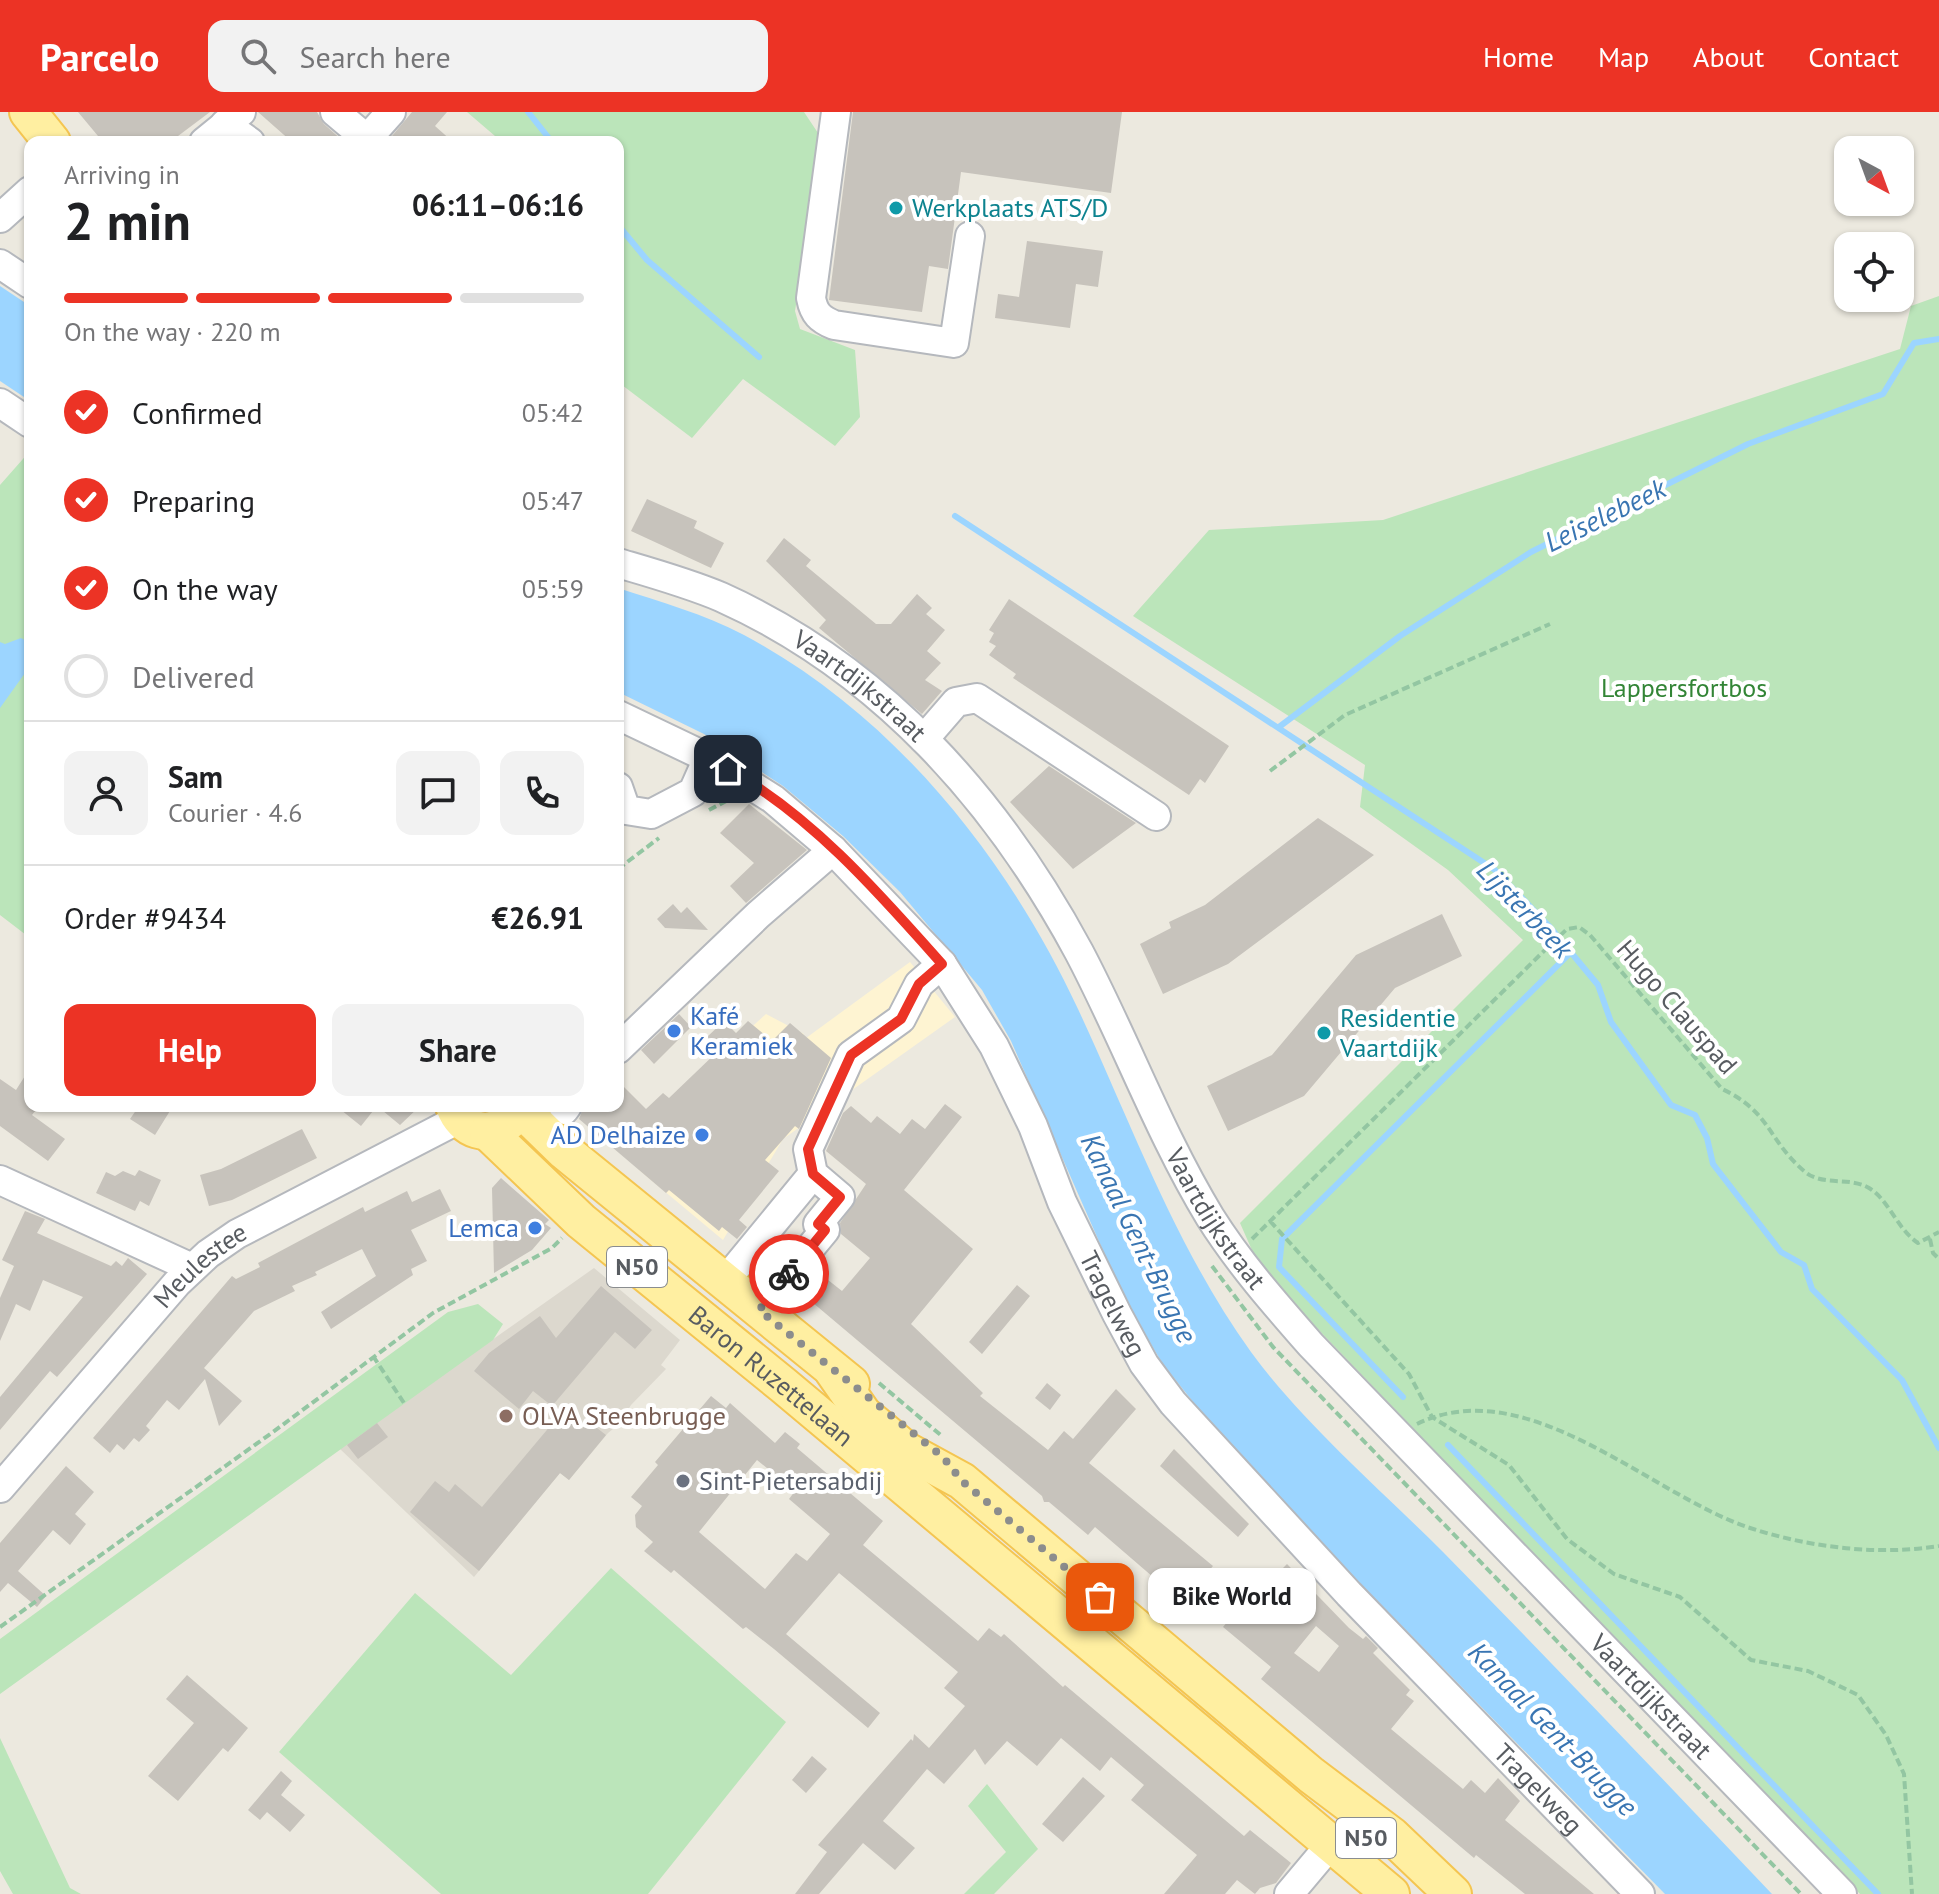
<!DOCTYPE html>
<meta charset="utf-8">
<style>
:root{--surface:#fff;--page:#f2f2f2;--text:#202124;--muted:#757577;--line:#e0e0e0;--accent:#ec3325}
body{margin:0;font-family:"PT Sans",sans-serif;background:var(--page);color:var(--text);height:100vh;display:flex;flex-direction:column;font-size:30px;white-space:nowrap}
*{box-sizing:border-box;margin:0}
p{font-size:26px;color:var(--muted)}
.icon{flex:none;width:44px;height:44px;fill:none;stroke:currentColor;stroke-width:2;stroke-linecap:round;stroke-linejoin:round}
.map{position:relative;flex:1;overflow:hidden}
.sheet{position:absolute;left:24px;top:24px;width:600px;height:976px;display:flex;flex-direction:column;background:var(--surface);border-radius:16px;box-shadow:0 2px 6px #0004}
.sheet>*{flex:none}
.needle{width:52px;rotate:139deg}
.fabs{position:absolute;left:1834px;top:24px;display:grid;gap:16px}
.fabs a{display:grid;place-items:center;width:80px;height:80px;border-radius:16px;background:var(--surface);box-shadow:0 2px 6px #0004;font-size:40px}
.pin{position:absolute;display:grid;place-items:center;width:68px;height:68px;color:#fff;margin:-34px;border-radius:16px;box-shadow:0 4px 12px #0006}
.courier{position:absolute;display:grid;place-items:center;width:80px;height:80px;margin:-40px;border:6px solid #ec3325;border-radius:50%;background:#fff;color:#222;box-shadow:0 2px 10px #0007}
.bubble{position:absolute;height:56px;border-radius:16px;background:var(--surface);box-shadow:0 2px 6px #0004;font-size:26px;font-weight:600;line-height:56px;text-align:center}
.head em{font-style:normal;font-weight:600}
.head div{display:flex;flex-direction:column-reverse}
.head{display:flex;align-items:center;justify-content:space-between;height:136px;padding:0 40px}
h1{font-size:52px;font-weight:600;line-height:60px}
.bar{display:grid;grid-template-columns:repeat(4,1fr);gap:12px 8px;align-content:center;height:96px;padding:0 40px}
.bar i{height:10px;border-radius:6px;background:var(--line)}
.bar .current{background:var(--accent)}
.bar p{grid-column:span 4}
.line{display:flex;align-items:center;gap:20px;padding:0 40px;border-top:2px solid var(--line)}
.line div{flex:1}
.round{display:grid;place-items:center;flex:none;width:84px;height:84px;border-radius:16px;background:var(--page)}
ol{padding:0 40px;list-style:none}
li{display:flex;align-items:center;gap:24px;height:88px}
li p{margin-inline-start:auto}
li .icon{padding:8px;border-radius:50%;background:var(--accent);color:#fff;stroke-width:4}
li:last-child{color:var(--muted)}
li i{width:44px;height:44px;border:4px solid var(--line);border-radius:50%}
.button{display:flex;gap:16px;margin-top:auto;padding:16px 40px}
.button a{flex:1;height:92px;border-radius:16px;background:var(--accent);color:#fff;font-size:32px;font-weight:600;line-height:92px;text-align:center}
.button a+a{background:var(--page);color:var(--text)}
header{display:flex;align-items:center;gap:48px;box-sizing:border-box;height:112px;padding:0 40px;background:var(--accent);color:#fff}
header strong{font-size:38px}
nav{display:flex;gap:44px;margin-inline-start:auto;font-size:28px}
.search{width:560px;height:72px;background:var(--page);display:flex;align-items:center;gap:20px;box-sizing:border-box;padding:0 28px;border-radius:16px;color:var(--muted);font-size:30px}
.map>svg:first-child{display:block}
.commercial{fill:#fef4d2}
.education{fill:#dcd8ce}
.green{fill:#bbe5ba}
.water{fill:#9cd5ff}
.lines{fill:none;stroke-linecap:round;stroke-linejoin:round}
.stream{stroke:#9cd5ff;stroke-width:6}
.building{fill:#c7c3bc;fill-rule:evenodd}
.minor-casing{stroke:#b5b8bd;stroke-width:32}
.major-casing{stroke:#f4c551;stroke-width:40}
.path{stroke:#93c6a2;stroke-width:4;stroke-dasharray:8 4;stroke-linecap:butt}
.minor{stroke:#fff;stroke-width:28}
.major{stroke:#ffefa1;stroke-width:36}
.done{stroke:#8c8d8d;stroke-width:8;stroke-dasharray:0 14.4}
.route{stroke:#ec3325;stroke-width:10}
.culture-dot{fill:#0f9aa8;stroke:#fff;stroke-width:3}
.shop-dot{fill:#3f7fe0;stroke:#fff;stroke-width:3}
.education-dot{fill:#8d6e63;stroke:#fff;stroke-width:3}
.worship-dot{fill:#6b7280;stroke:#fff;stroke-width:3}
.labels{text-anchor:middle;stroke-width:8;stroke-linejoin:round;paint-order:stroke}
.shield{fill:#fff;stroke:#8a8d90;stroke-width:2}
.shield-label{font-size:24px;font-weight:bold;fill:#585c61}
.culture-label{font-size:26px;fill:#0d838f;stroke:#fff;text-anchor:start}
.park-label{font-size:26px;fill:#338536;stroke:#fff}
.street-label{font-size:26px;fill:#585c61;stroke:#fff}
.shop-label{font-size:26px;fill:#366cbe;stroke:#fff;text-anchor:end}
.education-label{font-size:26px;fill:#785e54;stroke:#fff;text-anchor:start}
.worship-label{font-size:26px;fill:#5b616d;stroke:#fff;text-anchor:start}
.water-label{font-size:28px;font-style:italic;fill:#3975b2;stroke:#fff}
</style>
<header>
<strong>Parcelo</strong>
<div class="search"><svg class="icon" aria-label="search" viewBox="0 0 24 24"><circle cx="10" cy="10" r="6"/><path d="M15 15l6 6"/></svg>Search here</div>
<nav><a>Home</a><a>Map</a><a>About</a><a>Contact</a></nav>
</header>
<div class="map">
<svg width="1939" height="1782" viewBox="0 0 1939 1782">
<rect width="100%" height="100%" fill="#ece9df"/>
<path class="commercial" d="M910,850L955,905L783,1027L723,1128L639,1058L745,921L766,902L804,922L791,937Z"/>
<path class="education" d="M594,1156L680,1228L661,1253L666,1257L631,1293L619,1312L608,1321L569,1368L560,1361L474,1465L339,1336Z"/>
<path class="green" d="M467,0H804L822,27L795,199L800,217L855,238L860,305L835,334L743,267L692,326L618,270V30H502Z
M1939,184V1782H1860L1311,1210L1255,1145L1240,1111L1523,828L1448,758L1360,695L1365,653L1133,504L1209,418L1383,408L1900,237L1911,194Z
M30,339V826L0,803V373Z
M478,1192L503,1212L493,1228L0,1582V1527L448,1200Z
M611,1456L786,1610L648,1782H441L279,1640L415,1481L511,1563Z
M0,1626L70,1776L81,1782H13L0,1759Z
M987,1672L1038,1737L994,1782H964L1006,1740L968,1694Z"/>
<path class="water" d="M0,174L30,194V289L0,269Z
M618,476C661,490 704,502 744,523C894,603 1007,745 1078,897C1132,1013 1176,1136 1251,1240C1302,1310 1381,1378 1443,1440C1554,1553 1663,1667 1772,1782H1665L1241,1350L1162,1251L1123,1184L1011,929L982,878L900,780L843,724L783,674L704,622L618,580Z
M21,526L30,531V554L0,596V530L5,532Z"/>
<g class="lines">
<path class="stream" d="M528,0L552,30
M618,113L647,148L759,245
M955,404L1495,758L1549,814L1598,873L1611,910L1671,993L1695,1003L1707,1026L1713,1052L1781,1140L1804,1153L1812,1177L1902,1268L1939,1336
M1279,615L1400,524L1531,440L1748,332L1883,282L1914,231L1939,227
M1403,1285L1279,1155L1282,1127L1571,840
M1448,1333L1878,1782"/>
</g>
<path class="building" d="M78,0H210L170,30H103Z
M258,0H317L324,12L344,30H292Z
M412,0H447L435,14L453,30H387Z
M853,0H1122L1111,81L961,60L948,157L929,154L922,200L829,188Z
M1027,129L1103,139L1098,175L1076,172L1070,216L995,206L998,182L1019,185Z
M647,387L697,409L694,416L724,431L711,456L631,419Z
M784,426L811,448L806,454L876,512H891L917,482L932,496L926,502L945,518L927,539L941,551L925,568L942,579L922,602L819,516L826,508L766,449Z
M1009,487L1229,634L1205,671L1200,667L1189,683L1013,566L1016,562L989,543L996,534L989,530L994,521L989,518Z
M1049,654L1136,711L1073,757L1010,690Z
M749,692L807,738L746,791L730,774L754,751L720,721Z
M1318,706L1374,743L1228,852L1163,882L1140,832L1171,816L1169,810L1205,793Z
M673,792L681,801L687,795L708,818L665,816L657,807Z
M1442,802L1462,844L1395,876L1304,984L1228,1019L1207,974L1272,943L1356,843Z
M679,902L691,915L654,952L641,938Z
M724,909L736,921L748,909L772,929L790,911L831,946L799,1017L795,1014L765,1048L779,1059L739,1108L747,1115L737,1127L722,1115L719,1119L669,1078L666,1081L579,1007L584,994H618V969L646,997L663,981L669,986L719,938L707,925Z
M30,956V994H39L32,1003L65,1027L48,1049L0,1014V967L16,978Z
M945,992L962,1005L904,1078L973,1137L911,1212L983,1281L980,1284L1048,1338L1064,1319L1073,1327L1116,1277L1136,1297L1089,1351L1213,1454L1182,1490L1095,1415L1088,1423L1049,1390H1044L1042,1384L806,1185L823,1164L842,1179L870,1146L841,1122L840,1111L866,1072L826,1039L843,1001L851,994L871,1011L877,1004L900,1022L912,1007L925,1017Z
M139,994H173L155,1023L130,1007Z
M336,994H377L361,1014Z
M377,994H420L400,1013Z
M302,1017L317,1046L232,1088L209,1094L200,1063L221,1057Z
M139,1058L161,1068L149,1094L140,1089L135,1099L96,1081L106,1060L115,1064L123,1059L135,1064Z
M501,1066L549,1108L545,1112L551,1116L532,1138L494,1161L492,1076Z
M440,1077L451,1099L411,1118L427,1149L411,1157L413,1163L331,1217L321,1200L376,1164L362,1137L315,1160L317,1163L292,1174L295,1179L254,1199L204,1256L242,1289L219,1314L205,1267L179,1298L167,1288L146,1314L150,1318L139,1330L134,1326L124,1338L117,1332L110,1341L93,1326L232,1164L236,1167L260,1155L258,1151L363,1095L365,1100L407,1079L412,1090Z
M25,1099L45,1107L37,1121L111,1154L116,1149L122,1154L128,1146L147,1162L57,1265L50,1259L0,1318V1285L83,1185L43,1168L30,1199L16,1192L0,1229V1186L14,1154L2,1148Z
M1017,1173L1030,1184L982,1242L969,1230Z
M601,1174L652,1218L635,1237L615,1220L552,1294L533,1279L519,1297L474,1259L489,1241L540,1204L556,1226Z
M1047,1271L1061,1283L1050,1298L1035,1286Z
M711,1284L726,1296L730,1291L775,1331L785,1320L800,1332L797,1336L883,1409L863,1433L978,1529L989,1516L1001,1525L1004,1522L1063,1575L1065,1573L1244,1724L1250,1718L1291,1751L1276,1771L1260,1776L1255,1782L1237,1768L1225,1782H1164L1197,1743L1131,1688L1144,1673L1111,1645L1100,1659L1061,1626L1037,1654L1007,1629L985,1653L975,1637L944,1672L927,1657L883,1709L915,1736L895,1758L863,1731L819,1782H795L827,1740L818,1733L911,1627L913,1629L914,1622L929,1636L965,1594L944,1576L958,1560L839,1461L786,1522L880,1601L868,1616L774,1537L746,1515L743,1517L674,1458L671,1461L644,1439L653,1430L636,1415L635,1403L642,1394L631,1385L658,1353L655,1350ZM757,1348L795,1379L789,1387L830,1422L807,1449L796,1441L765,1477L699,1420Z
M562,1300L582,1317L588,1309L606,1323L569,1368L560,1361L479,1459L410,1400L435,1369L449,1380L455,1372L482,1395Z
M377,1311L388,1325L358,1347L347,1333Z
M1174,1337L1249,1412L1238,1425L1160,1354Z
M66,1354L94,1380L75,1402L86,1412L70,1433L53,1418L18,1459L46,1484L37,1495L8,1471L0,1480V1431Z
M1287,1452L1349,1516L1363,1527L1366,1524L1378,1536L1373,1541L1410,1578L1406,1583L1414,1589L1391,1617L1463,1677L1471,1668L1485,1681L1498,1666L1520,1689L1505,1708L1594,1782H1525L1476,1743L1474,1746L1261,1567L1271,1555L1223,1515L1244,1490L1251,1496L1272,1475L1268,1471ZM1316,1514L1339,1534L1319,1560L1294,1541Z
M187,1563L248,1616L228,1640L223,1636L178,1689L148,1664L194,1611L166,1587Z
M812,1644L827,1657L806,1681L792,1668Z
M281,1659L292,1669L281,1683L305,1703L290,1720L267,1700L260,1708L248,1698Z
M1083,1665L1105,1684L1063,1730L1042,1712Z"/>
<g class="lines">
<defs>
<g id="minor">
<path d="M335,0L367,27L391,0"/>
<path d="M836,0L811,186C814,202 820,207 834,213L954,231L970,124"/>
<path d="M225,12L250,30"/>
<path d="M204,30L241,0"/>
<path d="M0,106L30,79"/>
<path d="M0,152L30,172"/>
<path d="M0,291L30,311"/>
<path id="s1" d="M618,451C652,461 688,471 721,485C881,557 997,688 1079,840C1125,927 1159,1021 1210,1105C1239,1151 1275,1192 1311,1233L1842,1782"/>
<path id="s2" d="M618,603L708,646L773,687L833,738L942,852L994,934L1033,1014L1062,1090L1117,1202L1144,1252L1173,1291L1349,1482L1640,1782"/>
<path d="M924,627L956,590L977,586L1156,704"/>
<path d="M618,675L626,698L651,702L693,680L708,646"/>
<path d="M618,937L758,803L833,738"/>
<path d="M564,998L567,994"/>
<path d="M0,1068L192,1156"/>
<path d="M725,1169L813,1062"/>
<path d="M759,1198L825,1118L818,1112L840,1085L813,1062L808,1037L851,943L901,907L919,872L942,852"/>
<path id="s3" d="M0,1376L177,1171L208,1142L237,1122L459,1007"/>
<path d="M1289,1782L1331,1732"/>
</g>
<g id="major">
<path d="M28,0L52,30"/>
<path d="M454,994C463,1019 488,1027 509,1009"/>
<path d="M518,994L563,1038L851,1272"/>
<path id="s4" d="M488,1020L581,1109L783,1273L1391,1782"/>
<path d="M833,1259L863,1302L907,1339L962,1369L1311,1663L1392,1724L1453,1782"/>
</g>
</defs>
<use href="#minor" class="minor-casing"/>
<use href="#major" class="major-casing"/>
<path class="path" d="M1270,659L1345,603L1550,512
M709,698L730,687
M618,757L659,726
M1270,1109L1409,1262L1432,1305L1509,1353L1567,1427L1614,1462L1680,1485L1751,1548L1808,1559L1858,1583L1886,1623L1904,1662L1912,1782
M1252,1127L1549,834L1567,817L1579,815L1590,823L1722,977C1771,1000 1767,1027 1804,1059C1822,1075 1849,1064 1869,1076C1889,1088 1897,1117 1918,1131L1939,1120
M1930,1127L1933,1141L1939,1147
M1212,1154L1273,1235L1801,1782
M373,1244L404,1291
M879,1271L943,1325
M1417,1312C1526,1259 1647,1380 1747,1415C1807,1435 1876,1444 1939,1434
M0,1515L273,1320L433,1201L552,1136L562,1126"/>
<use href="#minor" class="minor"/>
<use href="#major" class="major"/>
</g>
<g class="lines">
<path class="done" d="M789,1162L759,1198L943,1345L962,1369L1100,1485"/>
<path class="route" d="M728,657C812,704 879,781 942,852L919,872L901,907L851,943L808,1037L813,1062L840,1085L818,1112L825,1118L789,1162"/>
</g>
<g class="culture-dot">
<circle cx="896" cy="96" r="8"/>
<circle cx="1324" cy="921" r="8"/>
</g>
<g class="shop-dot">
<circle cx="674" cy="919" r="8"/>
<circle cx="702" cy="1023" r="8"/>
<circle cx="535" cy="1116" r="8"/>
</g>
<circle class="education-dot" cx="506" cy="1304" r="8"/>
<circle class="worship-dot" cx="683" cy="1369" r="8"/>
<g class="labels">
<g class="shield">
<rect x="607" y="1135" width="60" height="40" rx="6"/>
<rect x="1336" y="1706" width="60" height="40" rx="6"/>
</g>
<g class="shield-label">
<text x="637" y="1163">N50</text>
<text x="1366" y="1734">N50</text>
</g>
<g class="culture-label">
<text x="912" y="105">Werkplaats ATS/D</text>
<text x="1340" y="915">Residentie<tspan x="1340" dy="30">Vaartdijk</tspan></text>
</g>
<g class="park-label">
<text x="1684" y="585">Lappersfortbos</text>
</g>
<g class="street-label">
<text dy="9" stroke="none"><textPath href="#s1" startOffset="274">Vaartdijkstraat</textPath></text>
<text transform="translate(1677 895) rotate(49)" y="9">Hugo Clauspad</text>
<text dy="9" stroke="none"><textPath href="#s1" startOffset="922">Vaartdijkstraat</textPath></text>
<text dy="9" stroke="none"><textPath href="#s3" startOffset="300">Meulestee</textPath></text>
<text dy="9" stroke="none"><textPath href="#s2" startOffset="794">Tragelweg</textPath></text>
<text dy="9" stroke="none"><textPath href="#s4" startOffset="374">Baron Ruzettelaan</textPath></text>
<text dy="9" stroke="none"><textPath href="#s1" startOffset="1570">Vaartdijkstraat</textPath></text>
<text dy="9" stroke="none"><textPath href="#s2" startOffset="1442">Tragelweg</textPath></text>
</g>
<g class="shop-label">
<text x="690" y="913" text-anchor="start">Kafé<tspan x="690" dy="30">Keramiek</tspan></text>
<text x="686" y="1032">AD Delhaize</text>
<text x="519" y="1125">Lemca</text>
</g>
<g class="education-label">
<text x="522" y="1313">OLVA Steenbrugge</text>
</g>
<g class="worship-label">
<text x="699" y="1378">Sint-Pietersabdij</text>
</g>
<g class="water-label">
<text transform="translate(1605 403) rotate(-26)" y="10">Leiselebeek</text>
<text transform="translate(1525 797) rotate(46)" y="10">Lijsterbeek</text>
<text transform="translate(1139 1126) rotate(64)" y="10">Kanaal Gent-Brugge</text>
<text transform="translate(1553 1617) rotate(46)" y="10">Kanaal Gent-Brugge</text>
</g>
</g>
</svg>
<div class="fabs">
<a><svg class="needle" viewBox="-14 -14 28 28"><path d="M0-13l5 13h-10z" fill="#e53935"/><path d="M0 13l5-13h-10z" fill="#757577"/></svg></a>
<a><svg class="icon" aria-label="locate" viewBox="0 0 24 24"><circle cx="12" cy="12" r="6"/><path d="M12 2v4M12 18v4M2 12h4M18 12h4"/></svg></a>
</div>
<div class="pin" style="left:1100px;top:1485px;background:#ea580c"><svg class="icon" aria-label="bag" viewBox="0 0 24 24"><path d="M5 8h14l-1 12H6zM9 8a3 3 0 0 1 6 0"/></svg></div>
<div class="pin" style="left:728px;top:657px;background:#1f2937"><svg class="icon" aria-label="home" viewBox="0 0 24 24"><path d="M3 11l9-7 9 7M6 9v11h12V9"/></svg></div>
<div class="courier" style="left:789px;top:1162px"><svg class="icon" aria-label="bike" viewBox="0 0 24 24"><circle cx="6" cy="16" r="4"/><circle cx="18" cy="16" r="4"/><path d="M6 16l4-8h5l3 8M10 8l3 8H6M13 5h3"/></svg></div>
<div class="bubble" style="left:1148px;top:1456px;width:168px">Bike World</div>
<section class="sheet">
<div class="head"><div><h1>2 min</h1><p>Arriving in</p></div><em>06:11–06:16</em></div>
<div class="bar"><i class="current"></i><i class="current"></i><i class="current"></i><i></i><p>On the way · 220 m</p></div>
<ol>
<li><svg class="icon" aria-label="check" viewBox="0 0 24 24"><path d="M5 12l5 5 9-10"/></svg>Confirmed<p>05:42</p></li>
<li><svg class="icon" aria-label="check" viewBox="0 0 24 24"><path d="M5 12l5 5 9-10"/></svg>Preparing<p>05:47</p></li>
<li><svg class="icon" aria-label="check" viewBox="0 0 24 24"><path d="M5 12l5 5 9-10"/></svg>On the way<p>05:59</p></li>
<li><i></i>Delivered</li>
</ol>
<div class="line" style="height:144px"><a class="round"><svg class="icon" aria-label="person" viewBox="0 0 24 24"><circle cx="12" cy="8" r="4"/><path d="M4 21q1-7 8-7t8 7"/></svg></a><div><b>Sam</b><p>Courier · 4.6</p></div><a class="round"><svg class="icon" aria-label="chat" viewBox="0 0 24 24"><path d="M4 5h16v11H9l-5 4z"/></svg></a><a class="round"><svg class="icon" aria-label="phone" viewBox="0 0 24 24"><path d="M5 4h4l2 5-3 2q2 4 5 5l2-3 5 2v4C11 20 4 13 5 4z"/></svg></a></div>
<div class="line" style="height:104px"><div>Order #9434</div><b>€26.91</b></div>
<div class="button"><a>Help</a><a>Share</a></div>
</section>
</div>
